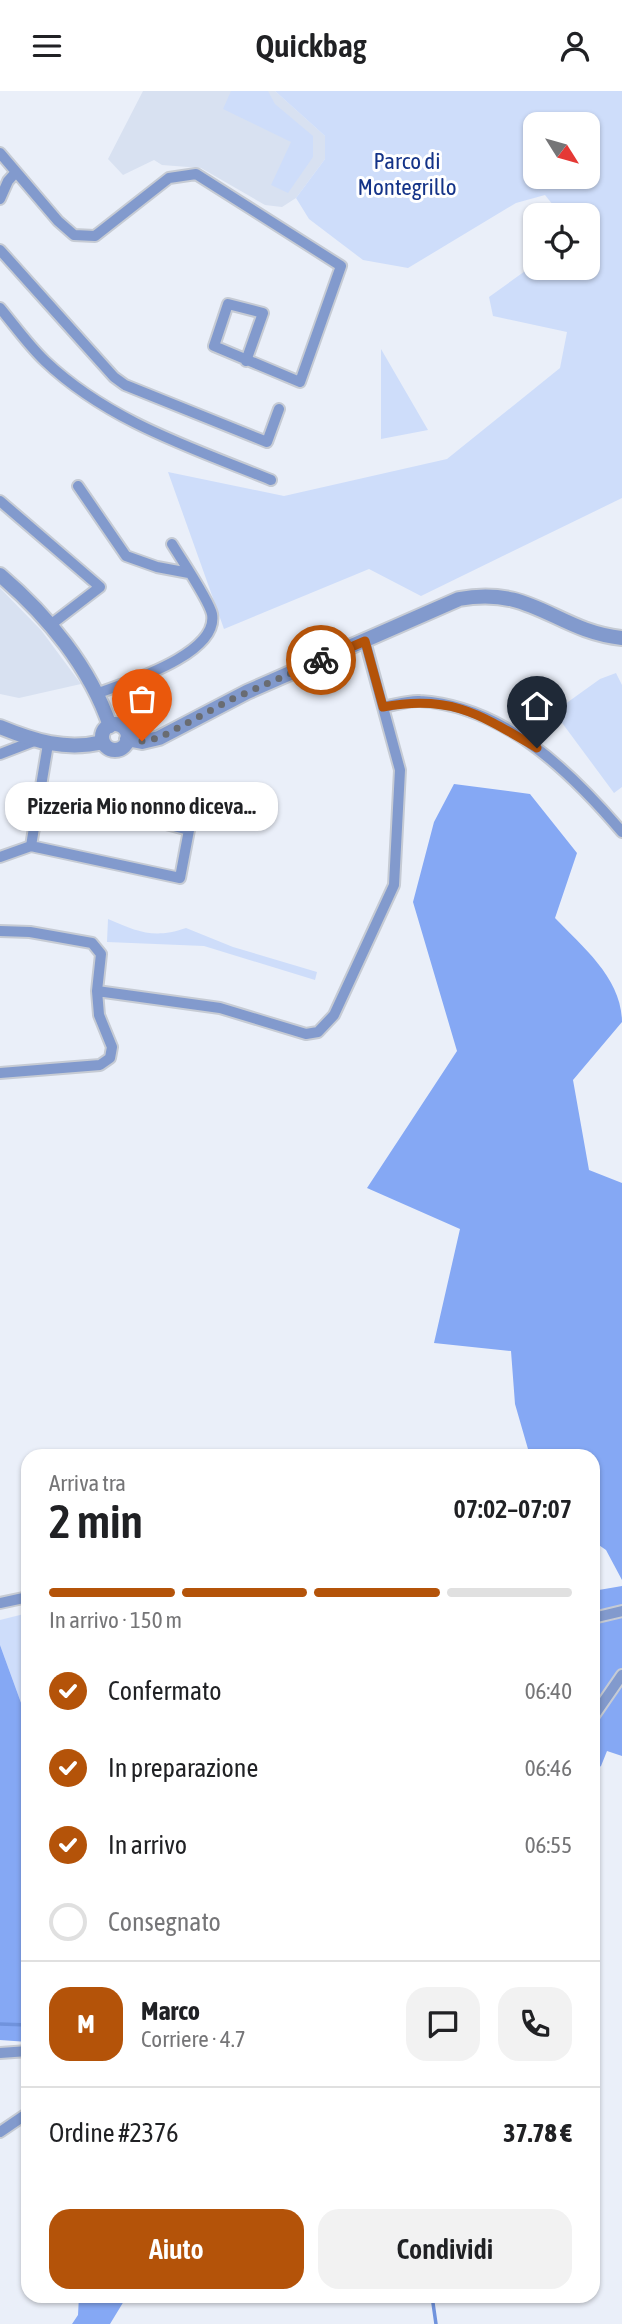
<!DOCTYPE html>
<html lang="it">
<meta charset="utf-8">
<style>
:root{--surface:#fff;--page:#f2f2f2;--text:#202124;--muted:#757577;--line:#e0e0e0;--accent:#b45309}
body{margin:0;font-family:"Asap Condensed",sans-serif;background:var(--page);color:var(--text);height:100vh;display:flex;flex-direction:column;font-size:26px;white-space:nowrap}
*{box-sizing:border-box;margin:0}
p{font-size:23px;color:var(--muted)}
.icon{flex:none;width:38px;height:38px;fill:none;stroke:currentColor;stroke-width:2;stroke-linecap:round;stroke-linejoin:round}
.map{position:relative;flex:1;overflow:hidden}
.drawer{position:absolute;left:21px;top:1358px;width:579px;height:854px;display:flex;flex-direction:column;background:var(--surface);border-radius:21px;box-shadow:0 2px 5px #0004}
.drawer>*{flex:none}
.needle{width:46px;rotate:127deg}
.buttons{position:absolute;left:523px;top:21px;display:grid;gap:14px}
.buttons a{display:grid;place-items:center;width:77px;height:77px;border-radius:14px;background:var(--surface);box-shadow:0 2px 5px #0004;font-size:35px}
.pin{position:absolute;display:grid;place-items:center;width:60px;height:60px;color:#fff;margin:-72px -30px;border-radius:50% 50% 50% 0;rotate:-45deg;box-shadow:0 0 7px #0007}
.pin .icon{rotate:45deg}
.courier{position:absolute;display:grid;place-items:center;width:70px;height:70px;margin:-35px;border:5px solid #b45309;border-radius:50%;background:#fff;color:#222;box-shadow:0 2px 9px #0007}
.bubble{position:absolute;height:49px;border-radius:21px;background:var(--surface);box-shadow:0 2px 5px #0004;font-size:23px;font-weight:600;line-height:49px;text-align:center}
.headline em{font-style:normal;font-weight:600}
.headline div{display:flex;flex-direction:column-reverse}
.headline{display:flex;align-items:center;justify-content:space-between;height:119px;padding:0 28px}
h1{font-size:46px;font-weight:600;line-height:52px}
.bar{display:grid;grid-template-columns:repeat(4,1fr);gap:10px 7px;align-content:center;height:84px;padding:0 28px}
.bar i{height:9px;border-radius:5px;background:var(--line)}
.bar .selected{background:var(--accent)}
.bar p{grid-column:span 4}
.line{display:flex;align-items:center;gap:18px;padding:0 28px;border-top:2px solid var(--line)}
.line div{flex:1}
.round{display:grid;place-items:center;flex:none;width:74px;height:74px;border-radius:21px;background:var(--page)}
ol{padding:0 28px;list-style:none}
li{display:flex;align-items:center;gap:21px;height:77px}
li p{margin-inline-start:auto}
li .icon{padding:7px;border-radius:50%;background:var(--accent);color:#fff;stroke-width:4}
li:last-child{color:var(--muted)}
li i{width:38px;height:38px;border:4px solid var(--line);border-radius:50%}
.action{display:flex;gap:14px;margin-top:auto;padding:14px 28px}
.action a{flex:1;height:80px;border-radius:21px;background:var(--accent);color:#fff;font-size:28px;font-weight:600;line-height:80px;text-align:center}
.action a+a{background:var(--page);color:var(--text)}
header{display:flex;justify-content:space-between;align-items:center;height:91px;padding:0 28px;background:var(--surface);font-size:32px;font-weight:600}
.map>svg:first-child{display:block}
.built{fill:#d8e1f1}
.green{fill:#ceddfa;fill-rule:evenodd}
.forest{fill:#85a8f4}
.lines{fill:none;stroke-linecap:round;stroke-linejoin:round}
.stream{stroke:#7093dd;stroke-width:3.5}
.minor-casing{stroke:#c6cbd4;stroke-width:14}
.tertiary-casing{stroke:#c6cbd4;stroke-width:18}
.minor{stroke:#829acd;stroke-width:10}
.tertiary{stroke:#829acd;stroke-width:14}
.done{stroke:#696c72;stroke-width:7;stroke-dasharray:0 12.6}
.route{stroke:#b45309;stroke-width:9}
.labels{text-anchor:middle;stroke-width:6;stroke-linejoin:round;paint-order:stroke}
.park-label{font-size:23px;fill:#143388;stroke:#fff}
</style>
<header><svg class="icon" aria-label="menu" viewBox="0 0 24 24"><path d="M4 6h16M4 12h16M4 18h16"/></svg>Quickbag<svg class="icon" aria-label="person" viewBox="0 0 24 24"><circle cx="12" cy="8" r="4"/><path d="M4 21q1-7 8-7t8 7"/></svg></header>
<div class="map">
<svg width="622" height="2233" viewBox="0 0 622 2233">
<rect width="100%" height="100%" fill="#eaeff9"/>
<path class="built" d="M143,0H275L325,45V68L296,107L282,116L265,114L201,77L162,74L154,69L123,84L108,68Z
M0,497L41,539L81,593L19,607L0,603Z"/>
<path class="green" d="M231,0H268L275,13L313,45V66L288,102L271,94L291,51L223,18Z
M275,0H622V407L421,505L369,478L224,538L168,381L284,405L447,368L560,277L567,241L493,225L489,206L535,173L536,177H588V124H561L545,104L516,112L408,177L363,169L309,128L296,107L325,68V45ZM536,33H588V86H536Z
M381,258L428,339L381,348Z
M616,582L622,594V696L614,702L554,621L600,588Z
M108,828C138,841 154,848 186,837L233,856L317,881L315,889L204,855L107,851Z
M28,1522V1631L0,1554V1529Z"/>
<path class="forest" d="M454,693L530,703L577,762L555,827C583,856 622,888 622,931L573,989L589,1079L622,1092V1489L606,1459L593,1450V1365H530L515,1313L511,1260L434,1252L460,1138L367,1097L457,960L413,811L434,731Z
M622,1495V1665L607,1660L601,1675L593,1680V1500Z
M0,1554L28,1631V1951L0,1949Z
M79,2205H127L110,2233H72L78,2224Z"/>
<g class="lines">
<path class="stream" d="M0,1933L28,1934
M432,2205L436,2233"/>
<defs>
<path id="minor" d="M0,62L58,130L74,144L95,145L169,87L196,83L341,175L300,291L214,255L228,213L263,222L246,270
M0,108L8,90L16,81
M0,159L114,286L125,294L267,351L279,318
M0,217C15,235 29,255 45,270C108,330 192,357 271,389
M78,395L126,465L157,476L189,482
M0,410L100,496L49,535
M99,602C127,591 219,563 212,523C209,509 181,468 172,453
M383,616C395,614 409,609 420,610C504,615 571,681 622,741
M0,663L34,650
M31,755L180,787L189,739L40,700
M0,766L31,755L48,653
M0,840L30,841L92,852L101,863L97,900L220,917L306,943L318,941L334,924L394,794L400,679L365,550
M0,982L100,974L110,967L112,956L99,924L97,900
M0,1512L28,1506
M593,1527L622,1520
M593,1626L622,1584
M0,1962L28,1960
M0,2041L28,2022"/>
<path id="tertiary" d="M0,484C47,524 90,576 110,635
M102 646a13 13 0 1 1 26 0a13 13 0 1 1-26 0Z
M0,636C34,650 66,660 103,651
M127,648L142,651L159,647L247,601L459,508C532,494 556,540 622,547"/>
</defs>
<use href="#minor" class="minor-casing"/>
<use href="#tertiary" class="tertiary-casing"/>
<use href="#minor" class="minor"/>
<use href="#tertiary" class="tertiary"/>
</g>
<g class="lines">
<path class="done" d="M142,650L159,647L232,608L321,569"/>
<path class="route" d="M321,569L365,550L383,616C451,603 481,624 537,657"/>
</g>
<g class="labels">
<g class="park-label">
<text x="407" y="78">Parco di<tspan x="407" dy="26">Montegrillo</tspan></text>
</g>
</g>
</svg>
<div class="buttons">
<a><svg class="needle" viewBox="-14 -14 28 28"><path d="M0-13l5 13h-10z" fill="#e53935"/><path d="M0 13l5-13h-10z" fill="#757577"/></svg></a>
<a><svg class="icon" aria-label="locate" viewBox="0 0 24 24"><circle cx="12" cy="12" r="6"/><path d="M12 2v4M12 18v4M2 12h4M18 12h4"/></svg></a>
</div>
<div class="pin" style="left:142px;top:650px;background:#ea580c"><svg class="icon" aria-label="bag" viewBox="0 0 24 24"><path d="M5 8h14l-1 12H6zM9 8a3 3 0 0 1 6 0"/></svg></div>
<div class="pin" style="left:537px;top:657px;background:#1f2937"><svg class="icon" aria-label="home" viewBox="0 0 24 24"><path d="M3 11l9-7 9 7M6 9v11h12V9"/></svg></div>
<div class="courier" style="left:321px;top:569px"><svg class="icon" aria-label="bike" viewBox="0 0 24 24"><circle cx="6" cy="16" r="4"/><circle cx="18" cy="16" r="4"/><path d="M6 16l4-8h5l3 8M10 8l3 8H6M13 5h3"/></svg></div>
<div class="bubble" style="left:5px;top:691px;width:273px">Pizzeria Mio nonno diceva...</div>
<section class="drawer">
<div class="headline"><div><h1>2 min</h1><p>Arriva tra</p></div><em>07:02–07:07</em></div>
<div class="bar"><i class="selected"></i><i class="selected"></i><i class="selected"></i><i></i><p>In arrivo · 150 m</p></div>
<ol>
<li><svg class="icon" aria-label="check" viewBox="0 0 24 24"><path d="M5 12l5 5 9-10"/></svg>Confermato<p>06:40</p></li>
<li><svg class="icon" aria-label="check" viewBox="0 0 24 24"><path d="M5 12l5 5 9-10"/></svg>In preparazione<p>06:46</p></li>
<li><svg class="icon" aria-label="check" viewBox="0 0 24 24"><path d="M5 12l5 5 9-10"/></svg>In arrivo<p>06:55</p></li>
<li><i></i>Consegnato</li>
</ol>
<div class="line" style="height:126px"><b class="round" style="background:var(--accent);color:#fff">M</b><div><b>Marco</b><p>Corriere · 4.7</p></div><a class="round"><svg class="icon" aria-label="chat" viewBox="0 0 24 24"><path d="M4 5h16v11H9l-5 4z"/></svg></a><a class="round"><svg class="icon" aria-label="phone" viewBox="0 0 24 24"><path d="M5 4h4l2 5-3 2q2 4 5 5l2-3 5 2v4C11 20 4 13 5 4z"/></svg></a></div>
<div class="line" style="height:91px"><div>Ordine #2376</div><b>37.78 €</b></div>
<div class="action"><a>Aiuto</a><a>Condividi</a></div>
</section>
</div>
